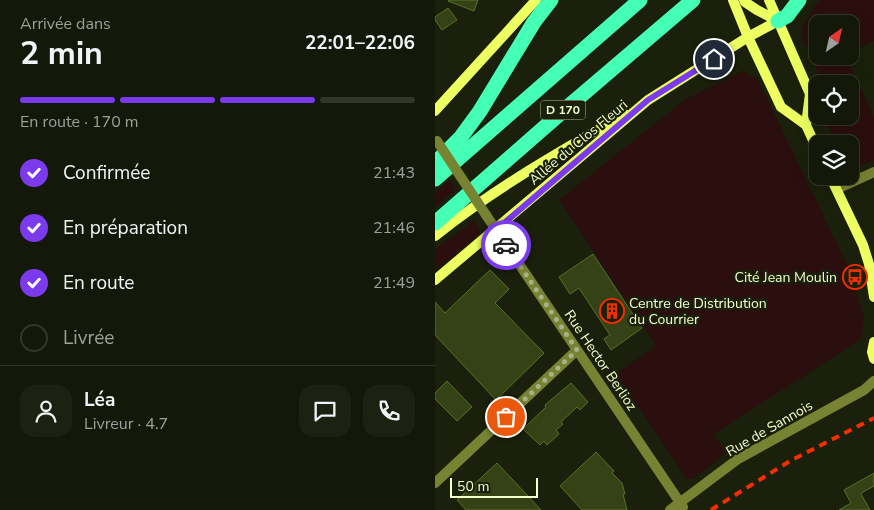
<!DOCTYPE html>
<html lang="fr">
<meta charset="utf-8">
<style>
:root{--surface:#141808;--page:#1d2112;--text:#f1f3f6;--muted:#9da09c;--line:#333729;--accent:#7c3aed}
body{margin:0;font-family:"Nunito Sans",sans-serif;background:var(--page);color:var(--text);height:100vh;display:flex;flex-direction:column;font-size:19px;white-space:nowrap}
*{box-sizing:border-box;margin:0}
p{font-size:16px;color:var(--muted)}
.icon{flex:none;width:28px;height:28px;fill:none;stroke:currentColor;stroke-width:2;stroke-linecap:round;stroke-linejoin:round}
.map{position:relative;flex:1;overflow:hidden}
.side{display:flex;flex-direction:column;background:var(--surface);width:435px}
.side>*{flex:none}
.needle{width:32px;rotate:34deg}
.tools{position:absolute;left:374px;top:15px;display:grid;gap:10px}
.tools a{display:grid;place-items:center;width:50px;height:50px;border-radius:10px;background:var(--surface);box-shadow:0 5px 20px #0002,0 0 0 1px var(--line);font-size:25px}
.scale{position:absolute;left:15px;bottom:12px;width:88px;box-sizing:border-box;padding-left:5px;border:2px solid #f4ffca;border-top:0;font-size:14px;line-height:18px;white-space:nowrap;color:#f4ffca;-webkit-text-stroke:4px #1a200b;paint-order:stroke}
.pin{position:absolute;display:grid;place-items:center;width:42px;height:42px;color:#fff;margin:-21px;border:2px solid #fff;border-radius:50%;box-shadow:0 1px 5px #0007}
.courier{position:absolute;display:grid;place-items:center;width:50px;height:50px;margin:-25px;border:4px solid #7c3aed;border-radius:50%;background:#fff;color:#222;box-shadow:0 1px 6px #0007}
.headline em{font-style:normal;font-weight:700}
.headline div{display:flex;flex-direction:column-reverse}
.headline{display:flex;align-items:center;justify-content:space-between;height:85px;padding:0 20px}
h1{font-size:32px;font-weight:700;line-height:38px}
.bar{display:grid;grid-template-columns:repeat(4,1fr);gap:8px 5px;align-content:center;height:60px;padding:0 20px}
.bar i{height:6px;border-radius:4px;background:var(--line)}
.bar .current{background:var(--accent)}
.bar p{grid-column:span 4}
.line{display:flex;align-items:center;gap:12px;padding:0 20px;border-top:1px solid var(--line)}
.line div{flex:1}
.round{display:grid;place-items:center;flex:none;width:52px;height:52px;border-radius:15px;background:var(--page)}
ol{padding:0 20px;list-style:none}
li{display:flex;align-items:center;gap:15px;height:55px}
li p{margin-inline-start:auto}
li .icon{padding:5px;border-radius:50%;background:var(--accent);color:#fff;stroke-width:4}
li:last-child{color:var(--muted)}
li i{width:28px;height:28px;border:2px solid var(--line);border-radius:50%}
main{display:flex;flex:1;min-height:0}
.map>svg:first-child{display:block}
.green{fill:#2a0f0e}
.building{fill:#354216;stroke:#5a7026}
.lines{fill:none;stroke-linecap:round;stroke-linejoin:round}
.street{stroke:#788233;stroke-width:10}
.secondary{stroke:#edff61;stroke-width:10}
.highway{stroke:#45ffb6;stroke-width:15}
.rail{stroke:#f52e00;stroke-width:4;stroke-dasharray:8 6;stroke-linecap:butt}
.street-bridge{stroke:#788233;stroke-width:10}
.done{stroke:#a8b187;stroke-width:5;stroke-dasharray:0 9}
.route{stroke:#7c3aed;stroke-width:6}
.labels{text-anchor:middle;stroke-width:4.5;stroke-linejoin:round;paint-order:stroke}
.shield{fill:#1a200b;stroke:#b3bc91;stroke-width:1}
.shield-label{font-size:12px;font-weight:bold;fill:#f4ffca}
.street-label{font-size:14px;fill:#f4ffca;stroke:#1a200b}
.poi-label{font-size:14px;fill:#f4ffca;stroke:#1a200b;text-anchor:end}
</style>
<main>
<section class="side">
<div class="headline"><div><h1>2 min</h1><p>Arrivée dans</p></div><em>22:01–22:06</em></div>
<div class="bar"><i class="current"></i><i class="current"></i><i class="current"></i><i></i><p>En route · 170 m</p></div>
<ol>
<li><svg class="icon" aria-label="check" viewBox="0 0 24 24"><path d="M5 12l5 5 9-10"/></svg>Confirmée<p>21:43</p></li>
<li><svg class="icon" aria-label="check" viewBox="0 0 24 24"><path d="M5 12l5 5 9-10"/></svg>En préparation<p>21:46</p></li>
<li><svg class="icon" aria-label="check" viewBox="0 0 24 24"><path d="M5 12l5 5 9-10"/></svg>En route<p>21:49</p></li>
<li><i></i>Livrée</li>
</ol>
<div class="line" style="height:90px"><a class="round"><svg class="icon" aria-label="person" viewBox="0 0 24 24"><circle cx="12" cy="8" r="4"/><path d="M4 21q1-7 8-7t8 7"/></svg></a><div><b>Léa</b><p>Livreur · 4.7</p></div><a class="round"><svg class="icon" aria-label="chat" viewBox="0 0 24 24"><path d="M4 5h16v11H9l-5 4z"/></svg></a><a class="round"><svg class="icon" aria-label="phone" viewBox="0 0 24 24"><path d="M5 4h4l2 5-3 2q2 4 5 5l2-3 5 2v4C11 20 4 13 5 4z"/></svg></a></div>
</section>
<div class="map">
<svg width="439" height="510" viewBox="0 0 439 510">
<rect width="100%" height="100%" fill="#1a200b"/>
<path class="green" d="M384,0H439V41L415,52V24H382V56H411L439,117V160L416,171L415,169V144H402L388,116H415V84H388L366,35L367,27Z
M308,71L323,80L417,275L429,318L426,339L279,434L291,453L258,479H252L181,374L221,346L124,200L251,99Z
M15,180L21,189L0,208V193Z
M40,220L45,234L0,271V249Z"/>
<path class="building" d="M14,0H43L39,11L13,1Z
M13,8L22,20L7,30L0,20V17Z
M158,254L207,328L176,350L169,339L175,335L144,288L135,294L124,277Z
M55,270L74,289L60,303L109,353L61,400L0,335V302L10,313Z
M12,381L37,407L22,421L0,399V393Z
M136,383L153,402L145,410L142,407L126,422L128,424L121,430L124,434L112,445L109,441L105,445L88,429L111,407L110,405Z
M161,452L179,471L177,473L187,483L190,494H188L192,510H147L125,486Z
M62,463L106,510H31L22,500Z
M439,473V486L428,492L426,494L435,510H404L416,503L409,490Z"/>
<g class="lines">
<path class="street" d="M402,189L439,172
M51,215L248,507
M0,483L142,350
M235,510L303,459L429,390L439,381"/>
<path class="secondary" d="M298,0L313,37L346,107L371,125L382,149
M309,0L310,2L322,10L343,21
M334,0L375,94L371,125
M0,111L101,0
M395,176L428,245L434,264L439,297
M0,236C59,189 125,151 190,114
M0,280L213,100L313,37L343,21
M439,342L437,352L439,359"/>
<path class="highway" d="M343,21L352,16L364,0
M0,163L26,137L45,111L99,22L116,0
M0,179L205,0
M0,223L128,111L258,0"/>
<path class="rail" d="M276,510L355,461L439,418"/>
<path class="street-bridge" d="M2,141L51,215"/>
</g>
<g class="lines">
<path class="done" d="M71,245L142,350L71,417"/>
<path class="route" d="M71,245L61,230L213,100L279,59"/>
</g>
<defs>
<symbol id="bus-ring" viewBox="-11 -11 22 22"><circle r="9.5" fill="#1a200b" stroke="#f52e00" stroke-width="1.5"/><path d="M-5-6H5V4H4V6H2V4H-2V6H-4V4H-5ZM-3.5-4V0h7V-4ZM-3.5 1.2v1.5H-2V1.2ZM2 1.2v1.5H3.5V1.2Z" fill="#f52e00"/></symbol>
<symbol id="building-ring" viewBox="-11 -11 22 22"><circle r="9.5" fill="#1a200b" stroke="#f52e00" stroke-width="1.5"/><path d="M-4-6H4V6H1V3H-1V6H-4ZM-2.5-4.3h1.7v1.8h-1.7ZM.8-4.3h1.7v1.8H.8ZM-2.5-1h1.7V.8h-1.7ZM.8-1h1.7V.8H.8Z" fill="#f52e00"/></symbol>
</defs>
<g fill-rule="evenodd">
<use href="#bus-ring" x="406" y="263" width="28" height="28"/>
<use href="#building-ring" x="163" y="297" width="28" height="28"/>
</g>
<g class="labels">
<rect class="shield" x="105.5" y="100.5" width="45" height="19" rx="4"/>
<g class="shield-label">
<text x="128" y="114">D 170</text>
</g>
<g class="street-label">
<text transform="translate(143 142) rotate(-40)" y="5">Allée du Clos Fleuri</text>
<text transform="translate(166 360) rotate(56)" y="5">Rue Hector Berlioz</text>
<text transform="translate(334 428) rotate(-30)" y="5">Rue de Sannois</text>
</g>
<g class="poi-label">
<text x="402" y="282">Cité Jean Moulin</text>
<text x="194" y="308" text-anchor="start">Centre de Distribution<tspan x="194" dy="16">du Courrier</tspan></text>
</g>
</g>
</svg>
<div class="tools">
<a><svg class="needle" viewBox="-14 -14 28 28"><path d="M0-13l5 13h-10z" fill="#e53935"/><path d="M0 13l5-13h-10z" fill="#9da09c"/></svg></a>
<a><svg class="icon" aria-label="locate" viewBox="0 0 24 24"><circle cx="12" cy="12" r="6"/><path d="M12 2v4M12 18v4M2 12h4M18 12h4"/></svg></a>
<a><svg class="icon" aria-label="layers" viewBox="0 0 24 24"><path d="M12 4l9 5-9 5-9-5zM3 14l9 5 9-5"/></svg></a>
</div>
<div class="scale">50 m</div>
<div class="pin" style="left:71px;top:417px;background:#ea580c"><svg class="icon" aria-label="bag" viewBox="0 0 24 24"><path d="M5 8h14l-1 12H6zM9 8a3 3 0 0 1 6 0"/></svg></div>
<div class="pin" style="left:279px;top:59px;background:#1f2937"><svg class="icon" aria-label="home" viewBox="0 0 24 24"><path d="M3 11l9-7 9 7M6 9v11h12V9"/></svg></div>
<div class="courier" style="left:71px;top:245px"><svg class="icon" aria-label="car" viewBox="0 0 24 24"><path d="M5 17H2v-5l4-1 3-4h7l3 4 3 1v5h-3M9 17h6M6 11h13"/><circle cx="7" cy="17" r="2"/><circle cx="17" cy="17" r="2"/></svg></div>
</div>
</main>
